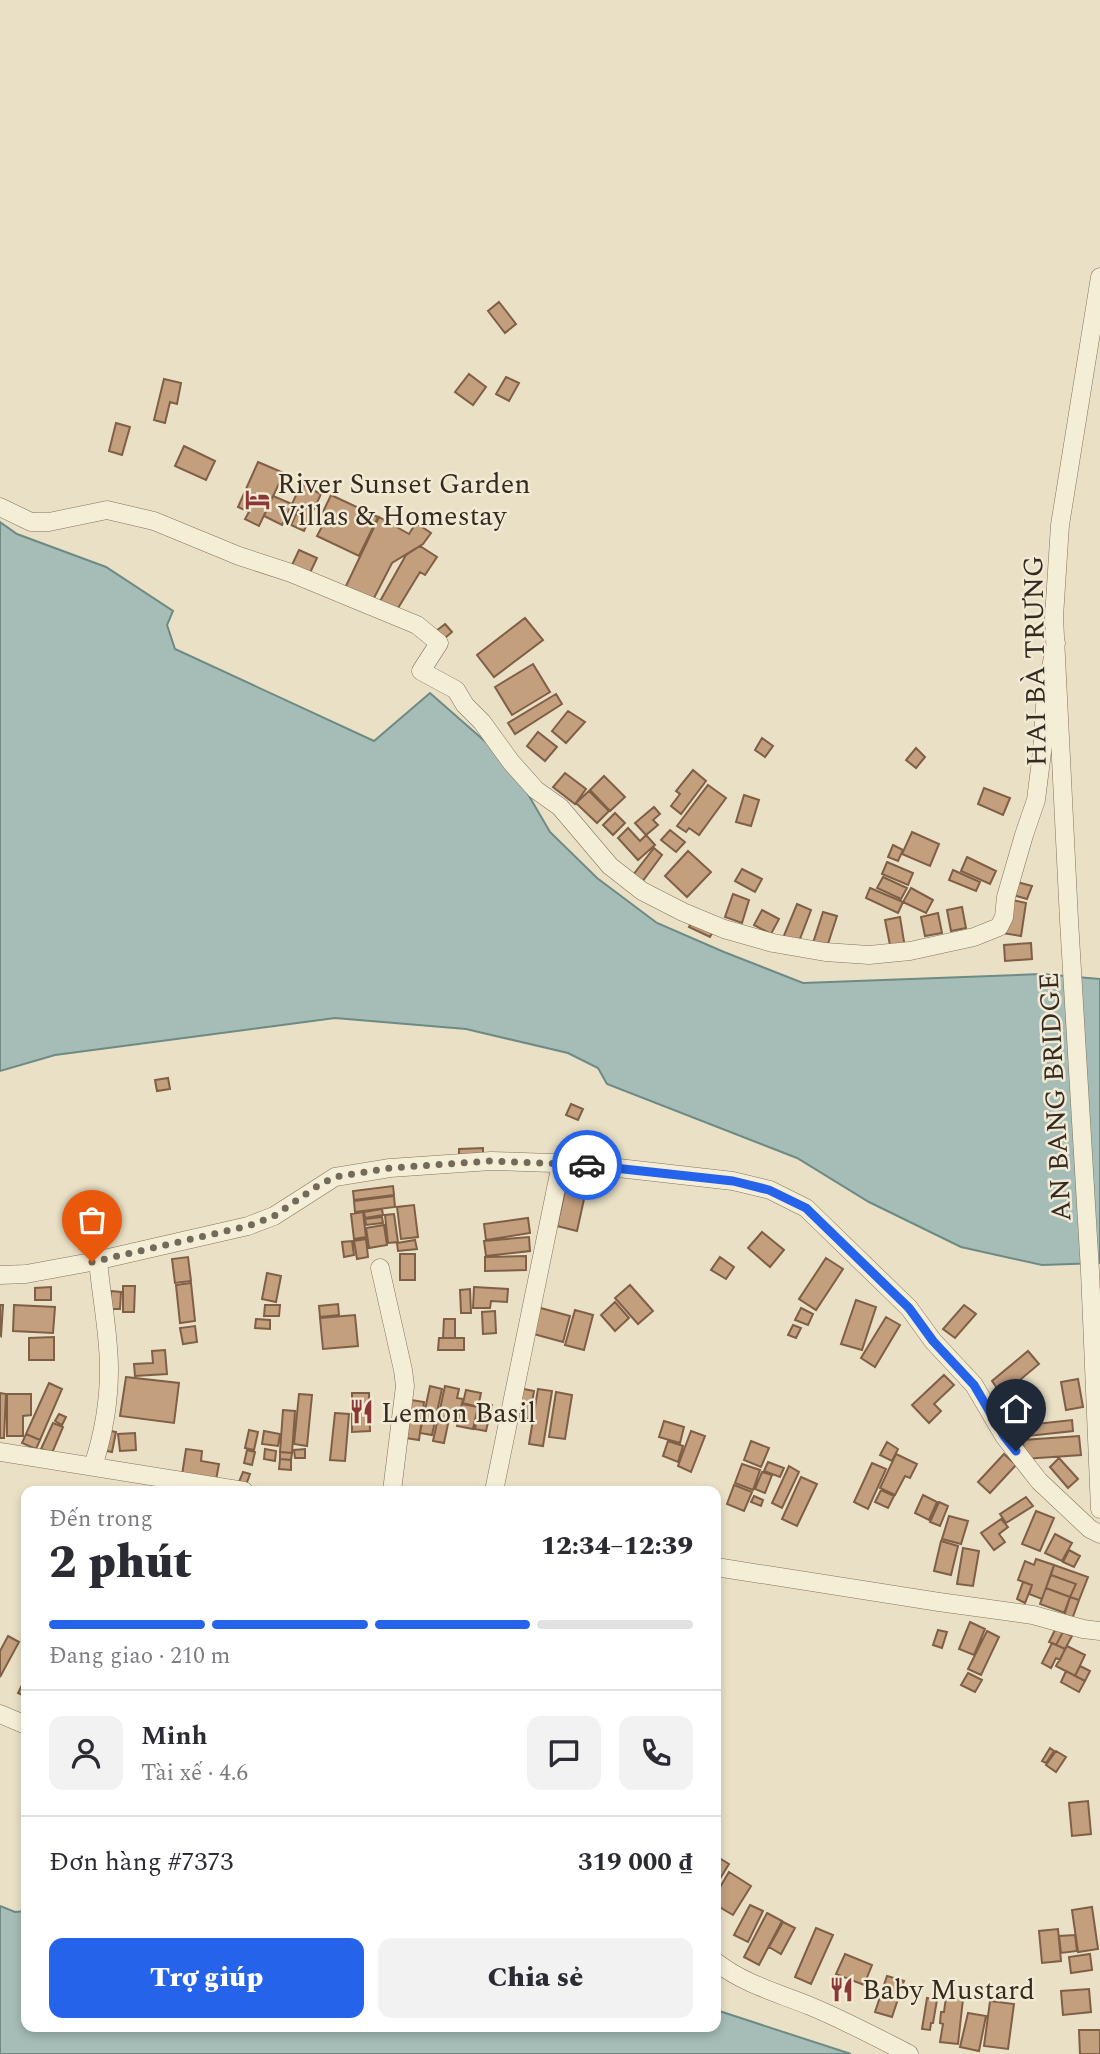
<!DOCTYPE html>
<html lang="vi">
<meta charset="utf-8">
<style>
:root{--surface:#fff;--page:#f2f2f3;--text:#2b2b33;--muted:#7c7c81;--line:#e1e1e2;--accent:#2563eb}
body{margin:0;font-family:Spectral,serif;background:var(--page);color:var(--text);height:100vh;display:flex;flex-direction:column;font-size:26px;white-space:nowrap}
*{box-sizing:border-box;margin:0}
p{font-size:23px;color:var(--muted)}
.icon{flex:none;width:38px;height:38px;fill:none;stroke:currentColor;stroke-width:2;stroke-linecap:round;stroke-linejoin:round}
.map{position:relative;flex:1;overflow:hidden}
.panel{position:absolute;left:21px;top:1486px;width:700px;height:546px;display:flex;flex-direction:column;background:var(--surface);border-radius:14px;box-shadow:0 4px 10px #0003}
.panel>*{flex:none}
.pin{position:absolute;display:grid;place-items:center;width:60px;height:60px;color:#fff;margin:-72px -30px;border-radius:50% 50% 50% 0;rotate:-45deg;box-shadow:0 0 7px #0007}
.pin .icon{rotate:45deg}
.courier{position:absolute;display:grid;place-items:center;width:70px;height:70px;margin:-35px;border:5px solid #2563eb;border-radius:50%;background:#fff;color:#222;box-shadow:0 2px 9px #0007}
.summary em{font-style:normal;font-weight:800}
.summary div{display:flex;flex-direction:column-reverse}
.summary{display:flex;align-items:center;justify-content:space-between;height:119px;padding:0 28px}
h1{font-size:46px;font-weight:800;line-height:52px}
.bar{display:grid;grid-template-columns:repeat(4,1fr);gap:10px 7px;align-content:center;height:84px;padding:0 28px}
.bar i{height:9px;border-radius:5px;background:var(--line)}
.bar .active{background:var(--accent)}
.bar p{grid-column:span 4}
.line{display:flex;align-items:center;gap:18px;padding:0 28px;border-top:2px solid var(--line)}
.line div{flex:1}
.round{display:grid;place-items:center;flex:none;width:74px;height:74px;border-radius:14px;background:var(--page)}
.action{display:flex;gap:14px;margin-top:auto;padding:14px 28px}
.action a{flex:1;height:80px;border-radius:14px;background:var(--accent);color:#fff;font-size:28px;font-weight:800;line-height:80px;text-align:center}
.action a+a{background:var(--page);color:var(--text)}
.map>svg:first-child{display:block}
.water{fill:#a6bdb7;stroke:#6e8a85;stroke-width:2}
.building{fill:#c49f7e;stroke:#7f5f45;stroke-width:2}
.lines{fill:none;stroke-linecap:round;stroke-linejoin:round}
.minor-casing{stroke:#82735d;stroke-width:19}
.minor{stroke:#f5eed7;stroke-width:18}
.done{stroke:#736a59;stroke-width:7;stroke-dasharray:0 12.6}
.route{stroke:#2563eb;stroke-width:9}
.labels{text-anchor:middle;stroke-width:5;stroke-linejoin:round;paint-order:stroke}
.poi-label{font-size:28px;fill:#342a1f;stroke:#f2ead4;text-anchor:start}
.street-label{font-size:28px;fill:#342a1f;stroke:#f2ead4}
</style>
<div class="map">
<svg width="1100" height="2054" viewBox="0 0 1100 2054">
<rect width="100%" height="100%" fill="#e9e0c5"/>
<path class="water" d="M0,522L17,534L106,567L173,611L167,625L175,649L374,741L430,693L488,744L518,777L550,832L597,878L657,923L724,952L803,983L1042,974L1100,979V1263L1042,1265L961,1247L869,1202L797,1158L607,1084L598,1068L568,1053L466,1029L335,1018L55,1055L0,1071Z
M0,1906L15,1912L26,1911V2026H716V2010L851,2054H0Z"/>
<path class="building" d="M499,302L516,324L505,333L488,311Z
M469,374L486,387L473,405L455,392Z
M506,377L519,383L509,401L496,394Z
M164,379L181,383L177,404L170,402L165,423L154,420Z
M116,423L130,427L122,455L109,451Z
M184,446L215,461L206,480L175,466Z
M258,462L284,473L259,526L245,519L249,512L238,507Z
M301,484L321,494L304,531L291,525L299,508L292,504Z
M331,495L378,517L359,556L317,536L327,517L322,514Z
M273,496L292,504L282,525L264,516Z
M379,517L409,534L416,523L431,533L423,544L392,563L372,602L345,588Z
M420,546L437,557L425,575L420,572L395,613L379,603L406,555Z
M299,550L317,558L310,573L292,565Z
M525,618L543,640L494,677L477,655Z
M445,624L452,632L444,639L436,631Z
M533,664L550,692L512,715L495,687Z
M556,694L562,704L515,734L508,723Z
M568,711L585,722L566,743L552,731Z
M538,732L557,747L545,761L527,746Z
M762,738L773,746L765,757L755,750Z
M916,748L925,757L916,768L906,760Z
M693,770L706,781L681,814L671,806L680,794L676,791Z
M565,773L586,789L575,804L553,787Z
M604,776L625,797L610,811L590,790Z
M708,785L726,798L699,835L689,828L686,832L677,826Z
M984,788L1010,798L1003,815L978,804Z
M589,791L609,811L597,823L576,803Z
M744,795L759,800L751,826L736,822Z
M654,807L660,814L653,820L658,825L646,835L635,823Z
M615,813L625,823L613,835L603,825Z
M628,828L640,841L646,835L655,845L638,860L618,838Z
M670,830L685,842L676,852L661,840Z
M912,832L939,844L930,866L902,854Z
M893,845L903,850L898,861L888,857Z
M654,848L662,855L642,882L633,875Z
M688,851L711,872L687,897L665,876Z
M967,857L996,871L990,884L961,871Z
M887,862L913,873L908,885L882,874Z
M742,869L762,879L755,892L735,881Z
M953,870L980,882L976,891L949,880Z
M883,877L907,888L901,899L877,888Z
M1017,882L1032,886L1027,899L1013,895Z
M870,888L903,902L898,913L866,898Z
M911,888L933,900L926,913L903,902Z
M733,894L749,900L742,923L725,917Z
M1008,899L1026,903L1021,936L1002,933Z
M797,904L811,910L798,944L783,938Z
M962,907L966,928L951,931L947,910Z
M762,910L779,919L771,934L754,925Z
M823,912L837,916L826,950L812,946Z
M938,913L942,933L925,936L921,917Z
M695,915L716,926L710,937L689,927Z
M900,917L905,948L891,950L885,920Z
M1031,943L1032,959L1005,961L1004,945Z
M168,1078L170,1089L157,1091L155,1080Z
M571,1104L583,1109L578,1120L566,1115Z
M483,1148V1159H459V1149Z
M393,1186L394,1195L354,1200L353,1191Z
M566,1186L586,1190L577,1231L557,1226Z
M394,1196L395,1207L355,1212L354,1201Z
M414,1205L418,1237L401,1239L397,1207Z
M382,1209L383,1215L365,1218L364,1212Z
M363,1212L366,1237L354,1239L351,1214Z
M394,1214L398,1242L388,1243L385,1215Z
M382,1217L383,1223L366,1225L365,1219Z
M528,1218L530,1233L486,1240L484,1224Z
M384,1225L387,1245L369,1248L366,1228Z
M762,1232L784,1250L770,1267L748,1248Z
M529,1237L530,1251L486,1256L484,1241Z
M366,1239L368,1257L357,1259L354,1241Z
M415,1240L417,1249L398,1251L397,1243Z
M352,1241L354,1255L344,1257L342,1242Z
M400,1254H415V1280H400Z
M526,1256V1270L485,1271V1257Z
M188,1257L191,1281L175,1283L172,1259Z
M720,1257L734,1267L726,1279L711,1270Z
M826,1258L843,1269L816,1310L799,1299Z
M267,1273L281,1276L276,1302L262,1299Z
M191,1283L195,1321L180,1323L176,1285Z
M630,1285L653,1311L638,1324L615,1298Z
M123,1286H135L134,1312H123Z
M51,1287V1300H35V1288Z
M474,1287L508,1289L507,1302L491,1301L490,1308H473Z
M470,1289L471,1313H461L460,1290Z
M111,1291L121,1292L120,1309H110Z
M856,1300L876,1307L862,1350L841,1344Z
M615,1302L629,1318L615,1331L601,1315Z
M338,1304L339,1315L320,1317L319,1306Z
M0,1305H3L1,1336L0,1335Z
M14,1305L55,1307L53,1333L13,1331Z
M265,1305H280L279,1316H264Z
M964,1305L976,1314L955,1338L943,1329Z
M537,1307L570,1316L563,1342L530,1333Z
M801,1308L813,1314L808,1325L795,1320Z
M575,1310L593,1315L584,1350L565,1345Z
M495,1311L496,1333L483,1334L482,1312Z
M355,1315L358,1346L323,1349L320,1318Z
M886,1317L900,1325L875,1367L861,1358Z
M256,1319L270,1320V1329L255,1328Z
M444,1319H455V1338H443Z
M793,1325L801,1328L796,1338L788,1335Z
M195,1326L197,1342L183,1344L180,1328Z
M54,1337V1360H29V1338Z
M439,1338H464V1350H438Z
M165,1350L167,1374L135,1376L134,1364L153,1363L152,1351Z
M1028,1351L1039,1364L1002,1395L992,1381Z
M944,1375L954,1385L934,1404L941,1411L929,1423L912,1405Z
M126,1377L179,1383L174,1423L120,1416Z
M1078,1379L1083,1407L1066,1410L1061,1382Z
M49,1383L62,1389L40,1440L26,1434Z
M430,1386L442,1389L432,1435L420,1433Z
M445,1386L459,1389L457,1398L463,1399L458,1421L449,1419L444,1443L433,1441Z
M519,1388L534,1391L529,1419L514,1416Z
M538,1389L552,1391L543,1446L529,1444Z
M466,1390L481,1393L478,1407L463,1403Z
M556,1392L572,1395L565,1439L549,1437Z
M0,1393L6,1394L4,1438H0Z
M352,1393H369L370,1431L352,1432Z
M7,1394H31V1415L23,1416V1436H7Z
M299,1394L312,1395L307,1446L294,1444Z
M405,1399L424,1402L419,1440L399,1437Z
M480,1402L492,1405L486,1431L475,1429Z
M462,1404L478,1407L473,1429L457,1426Z
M283,1410L295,1411L292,1453L280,1452Z
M335,1413L349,1414L345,1461L330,1460Z
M59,1414L66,1417L62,1425L55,1421Z
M1072,1420L1073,1431L1019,1437L1018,1426Z
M664,1421L684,1427L680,1443L659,1437Z
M53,1423L63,1427L52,1453L41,1449Z
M106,1430L116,1432L112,1452L102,1450Z
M249,1430L258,1432L254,1450L245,1448Z
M264,1431L280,1434L278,1446L262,1444Z
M691,1431L705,1436L691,1472L678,1466Z
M135,1433L136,1450L120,1451L118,1434Z
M26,1434L40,1440L36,1449L22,1443Z
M1079,1436L1081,1455L1024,1459L1023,1440Z
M668,1441L683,1446L678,1462L663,1456Z
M751,1441L769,1448L761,1467L744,1460Z
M887,1442L898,1449L892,1461L880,1455Z
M186,1449L202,1451L201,1461L219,1464L216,1480L182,1475Z
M265,1449L276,1451L275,1461L264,1459Z
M305,1449V1458H295L294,1450Z
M247,1450L255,1452L252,1465L244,1463Z
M280,1452L292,1453L291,1460L280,1459Z
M896,1454L917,1464L910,1478L905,1476L895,1495L880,1488Z
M1004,1454L1016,1465L990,1493L978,1482Z
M1059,1458L1078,1479L1068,1488L1050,1467Z
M280,1459L291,1460V1470L279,1469Z
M768,1462L784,1468L780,1477L764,1471Z
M872,1463L886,1469L868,1509L854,1502Z
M742,1464L760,1470L753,1490L735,1483Z
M789,1466L799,1472L782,1508L772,1503Z
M243,1472L250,1474L246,1485L239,1482Z
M762,1472L772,1475L765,1493L755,1489Z
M801,1477L817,1484L797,1526L782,1519Z
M734,1485L752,1492L744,1511L727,1504Z
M881,1490L894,1496L888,1508L875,1502Z
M923,1495L937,1502L929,1520L915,1513Z
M754,1496L763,1500L761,1506L751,1502Z
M1026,1497L1033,1506L1006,1523L1000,1514Z
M939,1502L948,1506L940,1526L930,1522Z
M1036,1511L1054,1518L1040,1551L1022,1544Z
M949,1516L968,1521L961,1544L942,1539Z
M1001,1519L1008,1527L999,1534L1005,1542L994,1550L981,1533Z
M1055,1534L1072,1543L1062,1561L1045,1553Z
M941,1541L958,1546L951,1575L934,1571Z
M963,1548L979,1551L973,1586L957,1584Z
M1069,1550L1080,1556L1074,1567L1063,1562Z
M1036,1559L1054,1565L1042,1599L1029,1594L1032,1585L1018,1580L1025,1561L1034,1565Z
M1054,1565L1088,1577L1079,1600L1070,1597L1076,1584L1051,1575Z
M1051,1575L1076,1584L1070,1597L1046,1588Z
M1023,1582L1032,1585L1025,1603L1017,1599Z
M1046,1588L1070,1597L1065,1613L1040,1604Z
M1070,1597L1079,1600L1071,1622L1062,1619Z
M970,1622L985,1629L974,1655L959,1649Z
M1056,1628L1063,1632L1056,1645L1049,1642Z
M938,1630L947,1632L942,1648L933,1645Z
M987,1631L999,1637L981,1675L968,1669Z
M1063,1632L1072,1636L1065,1649L1056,1645Z
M8,1636L19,1642L0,1677V1651Z
M1052,1643L1065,1649L1060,1660L1056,1658L1051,1668L1042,1663Z
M1067,1646L1085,1655L1075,1676L1056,1666Z
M1080,1666L1090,1671L1085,1681L1075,1676Z
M1066,1671L1085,1681L1079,1692L1061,1682Z
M968,1673L982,1680L975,1692L961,1685Z
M26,1677V1697L18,1693Z
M1050,1748L1054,1751L1046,1763L1042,1761Z
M1056,1751L1066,1757L1056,1772L1046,1765Z
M1088,1801L1091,1834L1072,1836L1069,1803Z
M716,1856L729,1864L716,1885Z
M729,1872L751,1886L733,1915L716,1905V1894Z
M750,1905L763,1911L748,1942L734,1935Z
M1092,1907L1098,1949L1078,1952L1072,1910Z
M767,1913L782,1921L759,1965L744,1957Z
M783,1922L795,1928L781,1954L769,1947Z
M816,1928L833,1935L811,1984L795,1977Z
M1058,1929L1061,1961L1042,1963L1039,1931Z
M1075,1935L1077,1951L1061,1953L1059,1936Z
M845,1954L872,1965L864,1985L836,1974Z
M1090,1954L1092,1970L1071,1973L1069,1957Z
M887,1976L904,1981L892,2017L875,2012Z
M1089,1989L1091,2012L1063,2015L1061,1991Z
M946,1997L963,1999L958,2044L940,2042L943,2024L940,2023L941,2012H944Z
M927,1998L937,2000L933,2023H931L930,2030L922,2029Z
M990,2001L1014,2004L1008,2049L984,2046Z
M968,2013L986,2016L979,2051L960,2047Z
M1079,2030H1100V2054H1080Z"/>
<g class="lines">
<defs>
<path id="minor" d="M1100,277L1060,525L1054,617L1069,920L1090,1271L1100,1509
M0,507L31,522H49L107,510L154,521L239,556L291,573L417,625L439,643L421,671L456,690L465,705L482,722L511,762L536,790L560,807L610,866L642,891L683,912L724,929L773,943L825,952L869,955L910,951L974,937L999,927L1004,917L1006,897L1024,835L1036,800L1042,752L1046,692L1056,643
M380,1268L403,1370L405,1386L392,1491
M0,1275L26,1274L91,1262L248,1226L274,1216L335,1177L390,1168L491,1161L583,1164L733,1181L770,1190L806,1208L909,1308L933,1341L974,1385L1004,1436L1039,1481L1090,1529L1100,1534
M0,1452L244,1491
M93,1466C103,1436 109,1401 109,1369C109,1333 101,1296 98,1260
M494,1491L561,1164
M716,1567L939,1602L1033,1615L1083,1629L1100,1631
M0,1714L26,1725
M716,1962C744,1984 778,1993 810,2006C844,2020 876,2037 909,2054"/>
</defs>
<use href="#minor" class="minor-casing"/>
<use href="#minor" class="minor"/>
</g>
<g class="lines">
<path class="done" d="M92,1262L248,1226L274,1216L319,1185L335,1177L390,1168L491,1161L587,1165"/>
<path class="route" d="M587,1165L733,1181L769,1190L806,1208L909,1308L933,1341L974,1385L1004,1436L1016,1451"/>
</g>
<defs>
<symbol id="hotel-bare" viewBox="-9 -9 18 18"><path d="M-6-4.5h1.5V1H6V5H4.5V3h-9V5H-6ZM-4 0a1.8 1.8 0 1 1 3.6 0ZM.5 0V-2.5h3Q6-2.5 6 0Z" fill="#8b3733" stroke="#f2ead4" stroke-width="2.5" paint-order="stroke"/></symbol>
<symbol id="restaurant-bare" viewBox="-9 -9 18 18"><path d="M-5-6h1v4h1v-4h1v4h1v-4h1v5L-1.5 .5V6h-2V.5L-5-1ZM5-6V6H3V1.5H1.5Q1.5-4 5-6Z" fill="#8b3733" stroke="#f2ead4" stroke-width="2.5" paint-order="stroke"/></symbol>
</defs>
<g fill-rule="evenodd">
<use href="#hotel-bare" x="240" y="482" width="35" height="35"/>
<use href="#restaurant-bare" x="344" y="1394" width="35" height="35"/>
<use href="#restaurant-bare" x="824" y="1972" width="35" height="35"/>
</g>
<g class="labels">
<g class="poi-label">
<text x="277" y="493">River Sunset Garden<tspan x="277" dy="32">Villas &amp; Homestay</tspan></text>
<text x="381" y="1422">Lemon Basil</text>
<text x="862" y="1999">Baby Mustard</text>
</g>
<g class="street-label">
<text transform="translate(1034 661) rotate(-91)" y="10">HAI BÀ TRƯNG</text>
<text transform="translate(1054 1097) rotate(-93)" y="10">AN BANG BRIDGE</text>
</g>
</g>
</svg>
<div class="pin" style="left:92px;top:1262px;background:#ea580c"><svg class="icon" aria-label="bag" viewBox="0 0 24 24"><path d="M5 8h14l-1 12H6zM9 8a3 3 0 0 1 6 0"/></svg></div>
<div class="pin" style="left:1016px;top:1451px;background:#1f2937"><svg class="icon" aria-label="home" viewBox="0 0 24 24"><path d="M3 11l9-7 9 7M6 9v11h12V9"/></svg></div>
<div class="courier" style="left:587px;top:1165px"><svg class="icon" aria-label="car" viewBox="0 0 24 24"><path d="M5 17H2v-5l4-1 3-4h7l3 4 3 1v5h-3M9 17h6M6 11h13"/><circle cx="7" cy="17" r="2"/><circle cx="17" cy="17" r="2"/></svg></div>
<section class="panel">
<div class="summary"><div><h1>2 phút</h1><p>Đến trong</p></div><em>12:34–12:39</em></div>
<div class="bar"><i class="active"></i><i class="active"></i><i class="active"></i><i></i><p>Đang giao · 210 m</p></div>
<div class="line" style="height:126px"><a class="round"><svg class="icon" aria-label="person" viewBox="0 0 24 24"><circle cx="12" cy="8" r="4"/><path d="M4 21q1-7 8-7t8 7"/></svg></a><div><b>Minh</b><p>Tài xế · 4.6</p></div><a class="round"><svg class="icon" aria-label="chat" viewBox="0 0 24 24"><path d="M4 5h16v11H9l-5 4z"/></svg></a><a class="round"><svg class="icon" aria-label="phone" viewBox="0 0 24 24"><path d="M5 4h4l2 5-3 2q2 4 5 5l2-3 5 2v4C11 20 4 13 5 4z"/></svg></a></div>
<div class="line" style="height:91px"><div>Đơn hàng #7373</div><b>319 000 ₫</b></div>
<div class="action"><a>Trợ giúp</a><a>Chia sẻ</a></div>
</section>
</div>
